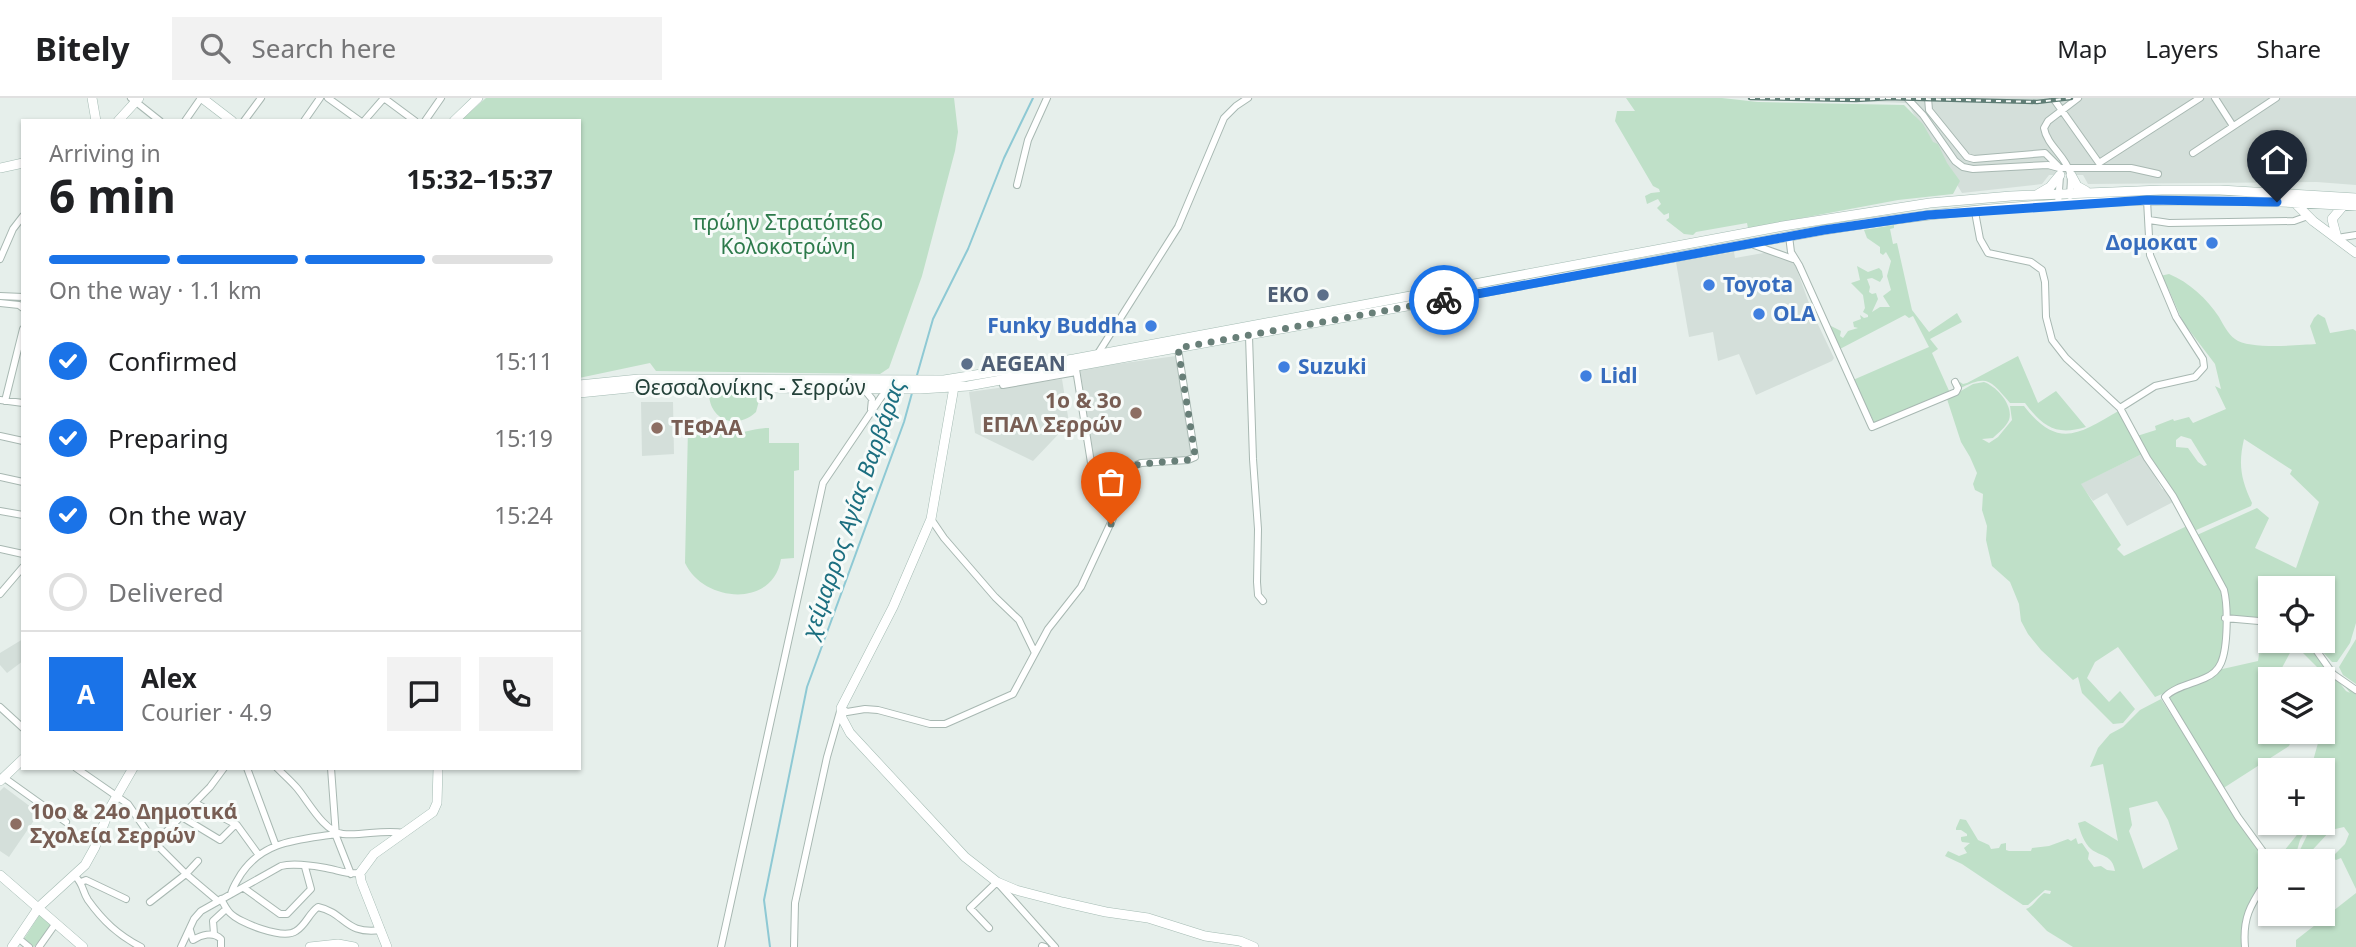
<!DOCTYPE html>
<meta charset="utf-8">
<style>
:root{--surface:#fff;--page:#f2f2f2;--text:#202124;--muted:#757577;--line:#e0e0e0;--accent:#1a73e8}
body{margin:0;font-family:"Noto Sans",sans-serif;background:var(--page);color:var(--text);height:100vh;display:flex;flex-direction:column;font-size:26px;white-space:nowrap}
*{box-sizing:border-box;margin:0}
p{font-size:23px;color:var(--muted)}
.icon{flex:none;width:38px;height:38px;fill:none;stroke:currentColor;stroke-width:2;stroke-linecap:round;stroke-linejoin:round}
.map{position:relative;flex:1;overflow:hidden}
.side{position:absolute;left:21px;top:21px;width:560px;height:651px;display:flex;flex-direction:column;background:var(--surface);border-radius:0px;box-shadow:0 2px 5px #0004}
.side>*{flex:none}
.controls{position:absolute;left:2258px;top:478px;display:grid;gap:14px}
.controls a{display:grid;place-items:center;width:77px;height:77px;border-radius:0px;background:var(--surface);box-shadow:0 2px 5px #0004;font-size:35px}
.pin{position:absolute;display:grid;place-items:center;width:60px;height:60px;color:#fff;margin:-72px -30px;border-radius:50% 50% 50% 0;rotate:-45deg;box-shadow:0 0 7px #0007}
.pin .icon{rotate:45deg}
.courier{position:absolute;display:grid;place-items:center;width:70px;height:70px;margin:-35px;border:5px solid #1a73e8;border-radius:50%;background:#fff;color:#222;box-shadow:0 2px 9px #0007}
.summary em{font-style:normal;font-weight:700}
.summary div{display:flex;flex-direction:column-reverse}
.summary{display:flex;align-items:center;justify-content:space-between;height:119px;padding:0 28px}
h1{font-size:46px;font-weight:700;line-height:52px}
.bar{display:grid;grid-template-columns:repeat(4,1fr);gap:10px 7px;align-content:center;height:84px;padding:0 28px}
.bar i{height:9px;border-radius:5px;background:var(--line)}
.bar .current{background:var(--accent)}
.bar p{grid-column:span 4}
.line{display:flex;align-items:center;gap:18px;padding:0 28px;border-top:2px solid var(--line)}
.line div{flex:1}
.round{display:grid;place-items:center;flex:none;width:74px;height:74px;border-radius:0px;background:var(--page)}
ol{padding:0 28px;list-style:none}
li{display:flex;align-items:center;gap:21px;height:77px}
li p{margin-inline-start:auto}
li .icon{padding:7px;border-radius:50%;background:var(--accent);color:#fff;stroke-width:4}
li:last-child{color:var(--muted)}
li i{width:38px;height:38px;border:4px solid var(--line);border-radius:50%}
header{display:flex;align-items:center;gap:42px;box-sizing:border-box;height:98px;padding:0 35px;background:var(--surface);border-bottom:2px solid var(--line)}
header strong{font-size:33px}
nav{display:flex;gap:38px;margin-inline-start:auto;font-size:24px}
.search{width:490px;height:63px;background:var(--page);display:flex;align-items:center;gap:18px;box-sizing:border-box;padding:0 24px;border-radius:0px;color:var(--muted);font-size:26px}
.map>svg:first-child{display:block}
.built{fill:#d4dfda}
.green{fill:#bfe0c8;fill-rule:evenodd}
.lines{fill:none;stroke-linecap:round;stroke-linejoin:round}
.stream{stroke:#8ec9d4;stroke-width:2}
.street-casing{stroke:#a8b8b2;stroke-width:8}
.secondary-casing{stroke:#a4bbb3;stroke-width:10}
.street{stroke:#fff;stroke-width:6}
.secondary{stroke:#fff;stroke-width:9}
.rail-casing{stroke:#5f7d75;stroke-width:4.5}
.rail{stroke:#f7fbf9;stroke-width:2;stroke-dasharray:5;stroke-linecap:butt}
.done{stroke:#687f78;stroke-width:7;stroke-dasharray:0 12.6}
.route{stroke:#1a73e8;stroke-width:9}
.shop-dot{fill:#3f7fe0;stroke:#f7fbf9;stroke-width:2.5}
.service-dot{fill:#5c6f8a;stroke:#f7fbf9;stroke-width:2.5}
.education-dot{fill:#8d6e63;stroke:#f7fbf9;stroke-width:2.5}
.labels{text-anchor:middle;stroke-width:6;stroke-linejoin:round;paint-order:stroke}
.park-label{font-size:21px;fill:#2d7a4b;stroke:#f7fbf9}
.shop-label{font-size:21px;font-weight:bold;fill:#366cbe;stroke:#f7fbf9;text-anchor:start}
.service-label{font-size:21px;font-weight:bold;fill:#4e5e75;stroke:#f7fbf9;text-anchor:end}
.street-label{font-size:21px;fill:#24423a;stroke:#f7fbf9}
.education-label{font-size:21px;font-weight:bold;fill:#785e54;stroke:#f7fbf9;text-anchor:start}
.water-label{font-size:23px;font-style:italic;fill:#1c6f80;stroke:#f7fbf9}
</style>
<header>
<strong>Bitely</strong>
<div class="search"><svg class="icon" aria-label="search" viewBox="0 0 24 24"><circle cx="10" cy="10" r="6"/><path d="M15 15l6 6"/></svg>Search here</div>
<nav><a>Map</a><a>Layers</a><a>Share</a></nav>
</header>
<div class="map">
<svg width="2356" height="849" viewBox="0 0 2356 849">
<rect width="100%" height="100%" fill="#e6efeb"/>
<path class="built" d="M1764,0H2356V87L2317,84L2088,86L2083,77H2049L2042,86L1962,95L1907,5Z
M1734,154L1735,160L1769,154L1794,164L1813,216L1834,260L1832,263L1756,297L1739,256L1718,263L1713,234L1689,239L1676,164Z
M1176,258L1191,358L1132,365L1096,373L1080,271Z
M1062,281L1069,325L1033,363L975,335L969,294Z
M641,304H673L674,356L642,358Z
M2142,356L2162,391L2166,392L2173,404L2127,428L2107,395L2093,403L2080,386Z
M23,541V563L7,575L0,567V555Z
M4,689L39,715L9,759L0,753V693Z"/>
<path class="green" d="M486,0H954L958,34L955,53L922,178L889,270L880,276L656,273L650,265L579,280V23H460Z
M1626,0H1722L1758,4L1904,7L1923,26L1933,44L1938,46L1947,65L1960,83L1953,96L1898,102L1748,130L1747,125L1696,134L1693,137L1684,136L1666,122L1669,120V115L1664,117L1657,110L1661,106L1658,101L1647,106L1645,98L1651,95L1660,94L1659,91L1653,88L1615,23L1617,13H1635Z
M1894,127V130L1890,131L1893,146L1897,145L1912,212L1929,234L1957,215L1962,224L1930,241L1938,251L1932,255L1950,295L1875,326L1853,282L1929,249L1913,218L1909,220L1905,217L1838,252L1828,229L1831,228L1841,233L1840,238L1843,240L1848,233L1858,230L1854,229L1853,224L1861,221L1860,217L1864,220L1868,219V217L1863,214L1865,210L1863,197L1851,185L1860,182L1857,168L1868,174L1879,170L1882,173L1883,179L1880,184L1872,180L1867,181L1870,189L1869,194L1872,196L1876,195L1878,201L1872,214L1880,209H1890L1883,198L1891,192L1887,178L1891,163L1886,154L1883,157L1880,155V149L1867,140L1864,132Z
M2169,176C2189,184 2207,201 2219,219C2223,226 2228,236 2235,241C2249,252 2299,247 2316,246L2310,228L2314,220L2318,216L2325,220L2330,235L2353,231L2356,233V525L2350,545L2337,564H2332L2321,552L2333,527L2322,514V490H2270V522L2233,519L2228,515V505L2197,437L2257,410L2269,420L2255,450L2296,470L2319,404L2290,376L2292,372L2244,341C2238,367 2241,381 2252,405L2251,408L2194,433L2137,338L2156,332L2155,328L2173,321L2174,323L2189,319L2193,325L2226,311L2215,288L2221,291L2215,266L2183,224L2168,190L2160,178ZM2181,338L2191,341L2207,367L2204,368L2198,364L2188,350L2176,349V342Z
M2018,258L2038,305L2056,293L2086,329C2056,338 2043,329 2025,305H2010C1990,282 1988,276 1959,291L1958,286L1960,284L1963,286L1967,285Z
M1984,284C1996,288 2014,307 2009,322C2006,329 1998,335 1993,340L1982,341L1989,345L1998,339L2012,322L2010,308H2024C2058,352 2079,336 2120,312L2142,356L2081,386L2121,447L2117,451L2124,458L2187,428L2222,494L2224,512L2222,553L2218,568L2205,578L2155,599L2118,549L2095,564L2087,580L2109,604L2120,593L2135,611L2123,625L2113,626L2082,595L2078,579L2073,582L2041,552L2028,536L2021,523L2019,506L2010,484L1992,468L1986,442L1987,428L1982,412L1983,396L1975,392L1973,386L1977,375L1970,359L1961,344L1947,301L1973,286Z
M761,295L756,314C737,332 710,323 709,296Z
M688,330H721L727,336C742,336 754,330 769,330V345H799V372L794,373V460L781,461C773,511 703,504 685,465Z
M2264,524L2270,526V542L2307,543L2346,593L2350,595L2340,582L2356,593V791L2341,760L2336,762L2332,759L2345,746L2349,736L2344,729L2331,732L2304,761L2298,759C2300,747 2311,736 2309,725L2322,724V672H2314L2313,663L2334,587L2315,575L2318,570L2300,552L2292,551L2276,581H2270L2268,605L2270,634H2295L2289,648L2222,691L2167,599L2218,572L2258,563Z
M2356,541V586L2343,577L2339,569Z
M2161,601L2270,769C2268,783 2256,791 2250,804C2243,817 2244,834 2243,849H2073L2047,833L2026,811C2034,808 2037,800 2044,795L2050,796L2051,793L2045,792L2028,807H2023L1962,766L1945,758L1948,753L1959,758L1967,755L1964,750L1970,745L1962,744L1961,742V739L1967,738V736L1961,732H1956V730L1960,721L1966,722L1978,742L1989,747L1991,751L1999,750L2001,746L2006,745V752L2009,753H2031L2032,750L2049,748L2068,741L2071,743L2076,740L2078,746L2082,745L2089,755L2088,761L2094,769L2101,768L2107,772L2115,773C2112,756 2101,759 2091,751C2084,745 2080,733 2078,725L2085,723L2118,743L2103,666L2090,669L2098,650L2110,636L2123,629L2140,612ZM2157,703L2168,722L2178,751L2143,771L2129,733L2132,727L2129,710Z
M2304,728L2305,733L2300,742L2294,763H2276Z
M2356,795V849H2296V842Z
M40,816L52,827L34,849L24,841Z"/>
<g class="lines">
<path class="stream" d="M917,277L933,221L968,151L1004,60L1033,0
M770,849L764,802L807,589L904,324L912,295"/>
<defs>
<path id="street" d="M131,0L160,23
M328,0L360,23
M1907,0L1923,17L1955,63L1963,69L1973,71L2048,67L2059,70H2131L2158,76
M1928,0L1929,12L1967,59L1974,61L2045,55L2058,68
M2053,0L2099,65L2200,0
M2215,0L2233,28
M185,23L201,0
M244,23L261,0
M304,23L320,0
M364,23L384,0L415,23
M425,23L441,0
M2193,55L2276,0
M1017,87L1028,42L1047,0
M2070,98C2070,91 2072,82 2070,75C2066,58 2047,48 2044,30L2048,23L2078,0
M2058,107L2060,78
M1975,114L1980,141L1988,155L2031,164L2042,172L2045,184L2046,219L2052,242L2066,260L2120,310L2147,360L2173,398L2224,492C2228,508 2228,549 2221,565C2218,572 2212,577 2205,580C2192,586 2174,589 2165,599L2238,719L2270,763
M2149,122L2169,125L2294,123L2308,118
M1789,138L1791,154L1799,167L1872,329L1956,294L1958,290L1955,284
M2337,140L2356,137
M1754,147L1793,161
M0,161L13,131L23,118
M0,198L23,199
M0,205L19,207L23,210
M1249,238L1253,361L1258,431L1257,484L1258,497L1263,503
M1097,257L1178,129L1224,20L1236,8L1248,0
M1003,287L1076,274
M863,290L872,301L871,311
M0,302L23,305
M5,303L23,231
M2120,310L2155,288L2195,279L2204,269L2203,261L2176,219L2150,157L2147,102
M0,338L23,343
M0,379L23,384
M1099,383L1141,365L1188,362L1195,359L1178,251
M0,413L23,417
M931,421L944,440L995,499L1019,522L1035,555
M0,451L23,456
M0,496L23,469
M2225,520L2270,524
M2309,542L2333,576L2356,592
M0,609L23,630
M76,670L128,706L155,745L186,776L218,803
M247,670L276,748
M277,670C284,677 291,683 297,690C308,703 324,734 343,736C363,738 383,731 404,735
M331,670L336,738L351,776
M3,679L66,724
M195,705L237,727L258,756
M182,719L220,742L235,727
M155,745L210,689L224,670
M75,778C84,787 82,793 88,802C103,823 118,837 141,849
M81,784L86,782L126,801
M244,790L280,816H287L311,791L305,769
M231,796C233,788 237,783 241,776C264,742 299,742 336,736
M221,801C224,806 226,811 230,815C240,825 283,842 296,833C306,827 309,815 318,809C346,815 344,837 381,832
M150,804L186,776L198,763
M989,830L970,810L997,784L1055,849
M190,832L193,842C201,837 213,833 221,841V849
M214,836L213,823L226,811
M18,840L29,849
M1042,848L1045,849
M39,849L56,825
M181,849L194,821L201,813L281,768C292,765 315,768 326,770C338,772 348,777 360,775
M721,849L823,385L882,298L889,292
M794,849L795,805L827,659L841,610L847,614L865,611L878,612L930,626H945L1013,596L1048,531L1081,489L1113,420L1110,401L1092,371L1075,265
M2245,849C2242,816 2253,804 2270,777"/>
<path id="secondary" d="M92,0L96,23
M202,0L232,23
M118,23L139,0
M454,23L478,0
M0,70L23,65
M2071,77L2077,88L2086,93
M2038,96L2050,89L2060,77
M2295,105L2313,123L2356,155
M2337,140L2332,121L2343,108
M579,287L639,281L944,282L1074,261L1783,128L1930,105L2011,98L2162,92H2220L2356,100
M954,289L931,421L893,509L841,610L842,620L850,635L965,759L997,784L1016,792L1062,804L1106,814L1148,820L1205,838L1240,843L1254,849
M579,295L639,289L920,291L968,288L1824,132C1998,103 2180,96 2356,108
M0,683L23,661
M0,777L83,849
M12,849L39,809L85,767L95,749L110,710L133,670
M310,849L338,846L354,849
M387,849L361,783L360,775L374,756L433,714L437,705L438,670"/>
</defs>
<use href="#street" class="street-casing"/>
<use href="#secondary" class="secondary-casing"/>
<use href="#street" class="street"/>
<use href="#secondary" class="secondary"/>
<defs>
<path id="rail" d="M1750,0L1856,2L1891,0
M1886,0L2037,4L2071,0"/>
</defs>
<use href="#rail" class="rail-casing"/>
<use href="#rail" class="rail"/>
</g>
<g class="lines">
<path class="done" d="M1111,426C1117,410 1108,396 1099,383L1139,366L1188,362L1195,357L1178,250L1444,202"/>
<path class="route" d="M1444,202L1824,132L1928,117L2147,102L2277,104"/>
</g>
<g class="shop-dot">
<circle cx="2212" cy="145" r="7"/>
<circle cx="1709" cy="187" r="7"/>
<circle cx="1759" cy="216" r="7"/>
<circle cx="1151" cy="228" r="7"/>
<circle cx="1284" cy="269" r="7"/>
<circle cx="1586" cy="278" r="7"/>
</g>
<g class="service-dot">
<circle cx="1323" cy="197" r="7"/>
<circle cx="967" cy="266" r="7"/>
</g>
<g class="education-dot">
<circle cx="1136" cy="315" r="7"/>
<circle cx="657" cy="330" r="7"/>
<circle cx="16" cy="726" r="7"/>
</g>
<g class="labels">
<g class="park-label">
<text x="788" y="132">πρώην Στρατόπεδο<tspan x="788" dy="24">Κολοκοτρώνη</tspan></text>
</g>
<g class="shop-label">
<text x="2198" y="152" text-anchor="end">Δομοκατ</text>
<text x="1723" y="194">Toyota</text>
<text x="1773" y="223">OLA</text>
<text x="1137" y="235" text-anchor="end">Funky Buddha</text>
<text x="1298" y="276">Suzuki</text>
<text x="1600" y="285">Lidl</text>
</g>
<g class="service-label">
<text x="1309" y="204">EKO</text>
<text x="981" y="273" text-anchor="start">AEGEAN</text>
</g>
<g class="street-label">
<text x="750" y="297">Θεσσαλονίκης - Σερρών</text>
</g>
<g class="education-label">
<text x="1122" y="310" text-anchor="end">1ο &amp; 3ο<tspan x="1122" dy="24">ΕΠΑΛ Σερρών</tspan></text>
<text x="671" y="337">ΤΕΦΑΑ</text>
<text x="30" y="721">10ο &amp; 24ο Δημοτικά<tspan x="30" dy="24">Σχολεία Σερρών</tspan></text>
</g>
<g class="water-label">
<text transform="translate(853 411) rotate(-71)" y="8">χείμαρρος Αγίας Βαρβάρας</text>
</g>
</g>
</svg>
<div class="controls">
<a><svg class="icon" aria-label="locate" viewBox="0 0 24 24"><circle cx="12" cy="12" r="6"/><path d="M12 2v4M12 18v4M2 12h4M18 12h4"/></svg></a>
<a><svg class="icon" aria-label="layers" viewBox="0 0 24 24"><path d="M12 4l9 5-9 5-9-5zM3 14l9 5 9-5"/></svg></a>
<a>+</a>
<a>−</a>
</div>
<div class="pin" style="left:1111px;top:426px;background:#ea580c"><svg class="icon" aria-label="bag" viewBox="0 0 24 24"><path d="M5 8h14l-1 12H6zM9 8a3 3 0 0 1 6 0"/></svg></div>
<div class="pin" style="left:2277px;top:104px;background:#1f2937"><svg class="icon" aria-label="home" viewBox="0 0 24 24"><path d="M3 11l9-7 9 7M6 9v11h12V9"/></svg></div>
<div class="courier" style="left:1444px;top:202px"><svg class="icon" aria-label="bike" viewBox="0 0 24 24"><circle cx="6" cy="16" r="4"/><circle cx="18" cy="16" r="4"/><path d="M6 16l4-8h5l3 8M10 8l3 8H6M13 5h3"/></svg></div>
<section class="side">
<div class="summary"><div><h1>6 min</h1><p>Arriving in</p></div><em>15:32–15:37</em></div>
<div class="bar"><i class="current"></i><i class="current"></i><i class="current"></i><i></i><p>On the way · 1.1 km</p></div>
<ol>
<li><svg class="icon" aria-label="check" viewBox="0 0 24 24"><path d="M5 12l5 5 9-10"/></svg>Confirmed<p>15:11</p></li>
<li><svg class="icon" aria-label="check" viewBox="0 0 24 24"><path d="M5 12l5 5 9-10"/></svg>Preparing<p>15:19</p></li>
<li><svg class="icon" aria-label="check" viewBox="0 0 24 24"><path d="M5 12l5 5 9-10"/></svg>On the way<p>15:24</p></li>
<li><i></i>Delivered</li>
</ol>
<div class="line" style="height:126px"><b class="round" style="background:var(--accent);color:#fff">A</b><div><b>Alex</b><p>Courier · 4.9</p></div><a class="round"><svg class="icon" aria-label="chat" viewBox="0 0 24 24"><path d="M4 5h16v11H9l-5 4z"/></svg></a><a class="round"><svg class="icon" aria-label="phone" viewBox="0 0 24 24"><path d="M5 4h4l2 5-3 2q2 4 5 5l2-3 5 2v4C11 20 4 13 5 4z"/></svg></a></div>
</section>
</div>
